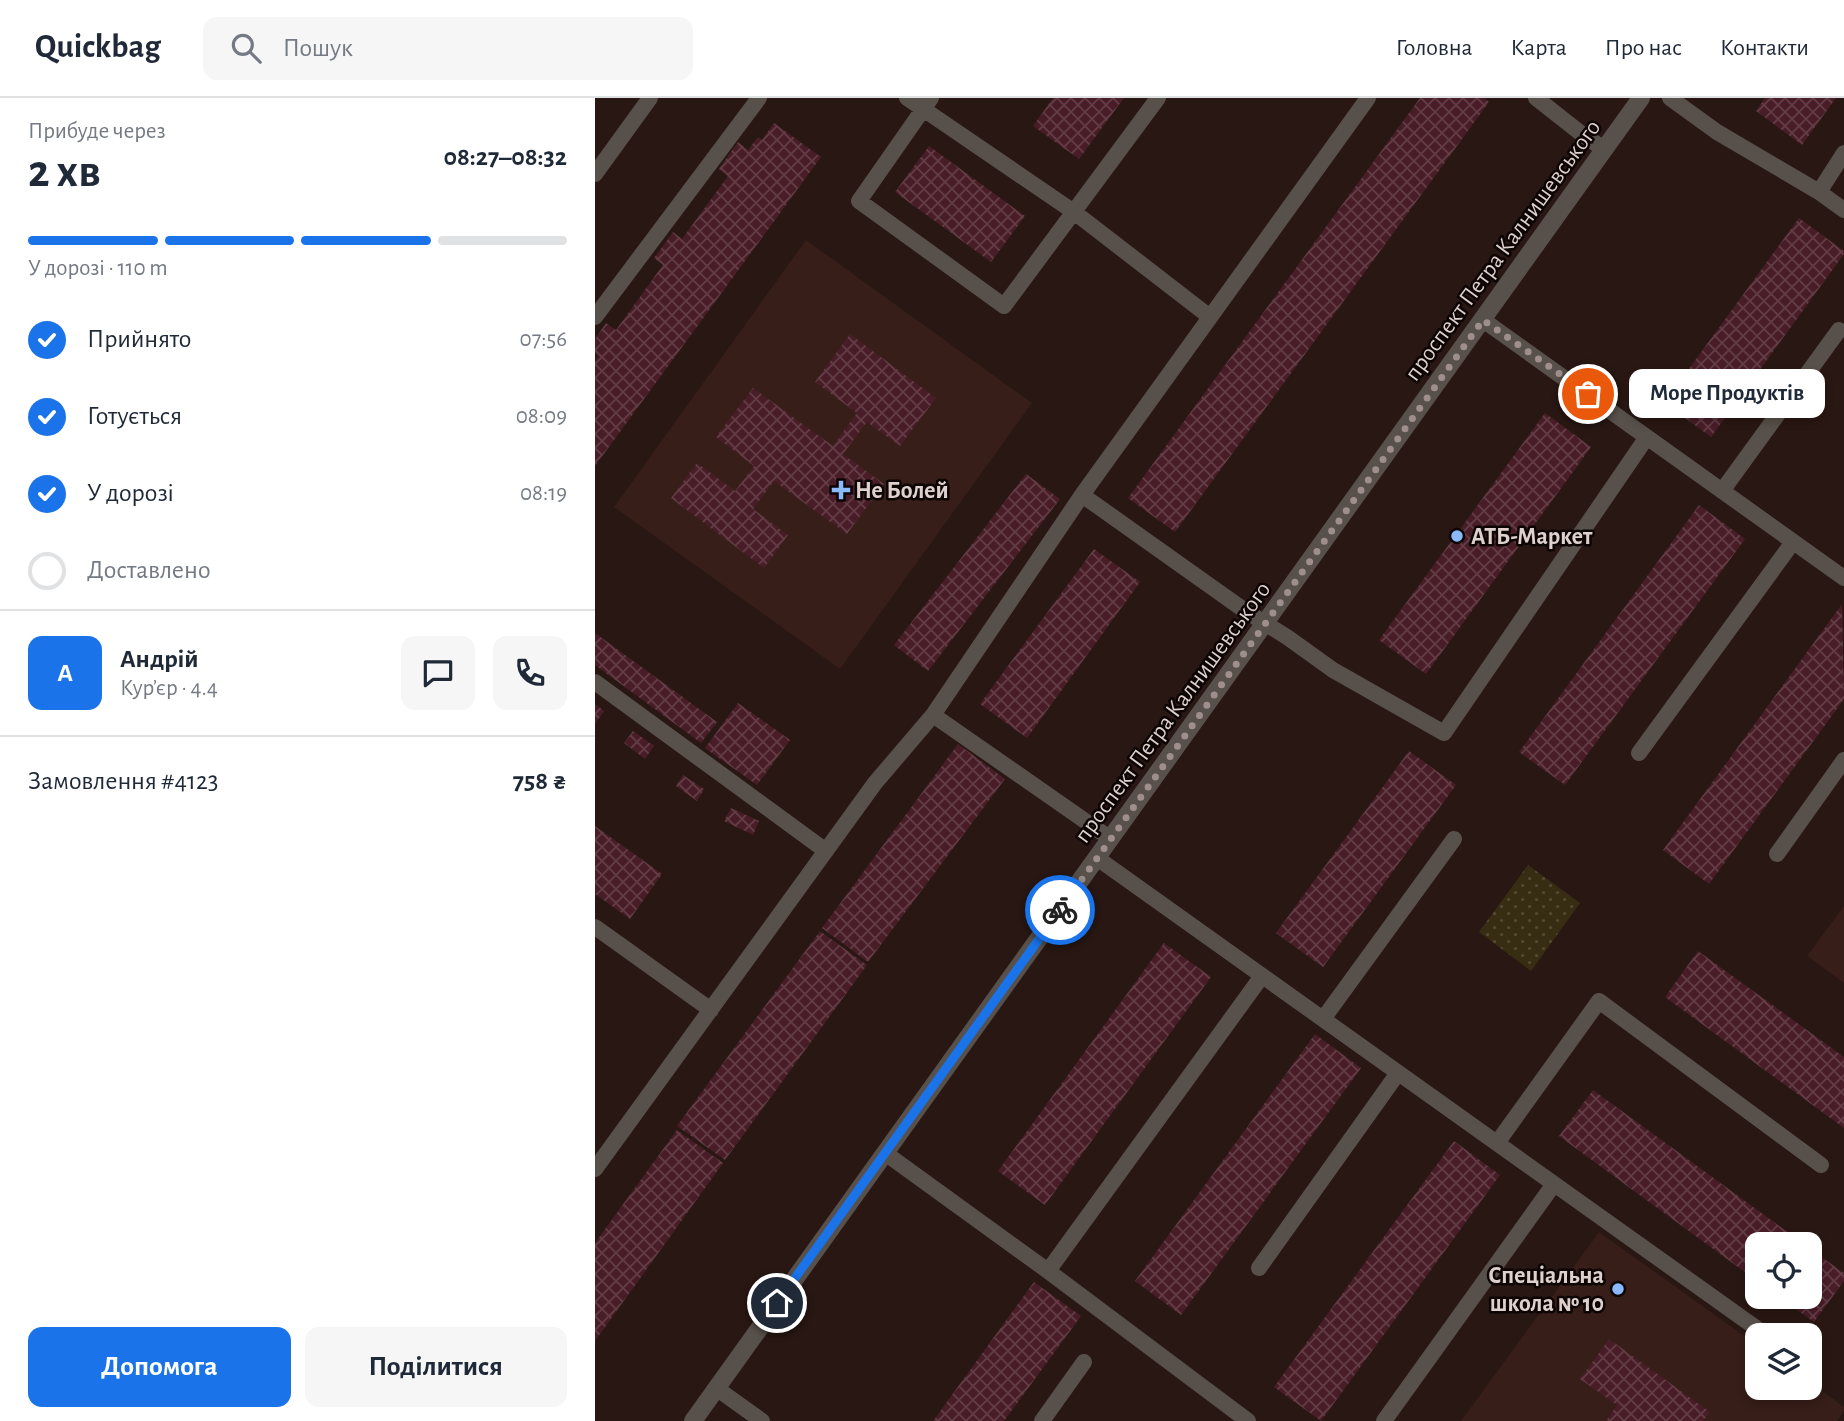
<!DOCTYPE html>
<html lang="uk">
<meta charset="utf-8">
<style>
:root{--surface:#fff;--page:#f6f6f7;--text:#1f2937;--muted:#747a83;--line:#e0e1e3;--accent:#1a73e8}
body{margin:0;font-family:"Alegreya Sans",sans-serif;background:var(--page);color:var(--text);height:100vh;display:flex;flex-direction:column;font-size:26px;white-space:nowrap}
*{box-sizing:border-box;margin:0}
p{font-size:23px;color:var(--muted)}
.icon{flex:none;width:38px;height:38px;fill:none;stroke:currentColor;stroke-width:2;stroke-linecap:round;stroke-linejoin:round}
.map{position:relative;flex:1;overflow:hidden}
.panel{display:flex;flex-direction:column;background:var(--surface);width:595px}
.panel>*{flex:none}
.fabs{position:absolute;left:1150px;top:1134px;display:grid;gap:14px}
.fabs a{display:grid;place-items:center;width:77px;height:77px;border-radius:14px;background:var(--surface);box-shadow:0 4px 10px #0003;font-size:35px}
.pin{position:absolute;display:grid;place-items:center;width:60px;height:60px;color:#fff;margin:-30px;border:4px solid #fff;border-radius:50%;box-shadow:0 2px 7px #0007}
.courier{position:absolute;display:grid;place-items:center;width:70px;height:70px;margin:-35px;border:5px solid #1a73e8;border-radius:50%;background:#fff;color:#222;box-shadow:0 2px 9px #0007}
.bubble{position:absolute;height:49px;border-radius:14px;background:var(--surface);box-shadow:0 4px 10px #0003;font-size:23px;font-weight:700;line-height:49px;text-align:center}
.head em{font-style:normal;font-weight:700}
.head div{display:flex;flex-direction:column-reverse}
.head{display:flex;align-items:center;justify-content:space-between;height:119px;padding:0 28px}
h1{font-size:46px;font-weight:700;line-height:52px}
.bar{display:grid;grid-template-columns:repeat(4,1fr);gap:10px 7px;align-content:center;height:84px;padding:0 28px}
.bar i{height:9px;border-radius:5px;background:var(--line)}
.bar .selected{background:var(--accent)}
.bar p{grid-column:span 4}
.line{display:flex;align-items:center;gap:18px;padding:0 28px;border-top:2px solid var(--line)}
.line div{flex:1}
.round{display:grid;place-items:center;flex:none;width:74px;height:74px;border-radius:14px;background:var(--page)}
ol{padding:0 28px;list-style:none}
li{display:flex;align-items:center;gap:21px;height:77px}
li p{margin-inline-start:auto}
li .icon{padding:7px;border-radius:50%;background:var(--accent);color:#fff;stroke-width:4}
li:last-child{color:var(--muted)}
li i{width:38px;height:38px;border:4px solid var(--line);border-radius:50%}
.action{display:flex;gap:14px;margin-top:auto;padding:14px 28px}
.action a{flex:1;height:80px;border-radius:14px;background:var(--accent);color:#fff;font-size:28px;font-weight:700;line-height:80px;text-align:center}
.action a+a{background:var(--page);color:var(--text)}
header{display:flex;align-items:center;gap:42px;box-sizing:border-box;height:98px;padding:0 35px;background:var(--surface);border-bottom:2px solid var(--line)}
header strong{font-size:33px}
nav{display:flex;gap:38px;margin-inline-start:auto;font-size:24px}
.search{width:490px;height:63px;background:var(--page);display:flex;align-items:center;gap:18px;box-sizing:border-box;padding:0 24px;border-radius:14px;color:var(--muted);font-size:26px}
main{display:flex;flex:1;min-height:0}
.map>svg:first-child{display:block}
.built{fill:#371e18}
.park{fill:url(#park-dots)}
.building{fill:url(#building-cross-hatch)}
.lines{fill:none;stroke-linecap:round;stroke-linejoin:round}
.service{stroke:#58504a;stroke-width:16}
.tertiary{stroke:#58504a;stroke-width:18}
.done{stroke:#9f8f8c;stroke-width:7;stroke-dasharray:0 12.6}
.route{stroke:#1a73e8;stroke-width:9}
.poi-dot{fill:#8abafc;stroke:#0c0504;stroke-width:2.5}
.labels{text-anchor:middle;stroke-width:5;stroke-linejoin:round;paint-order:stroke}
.street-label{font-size:24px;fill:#ded0cd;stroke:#0c0504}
.poi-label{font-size:24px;font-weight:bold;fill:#ded0cd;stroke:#0c0504;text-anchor:start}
</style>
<header>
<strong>Quickbag</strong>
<div class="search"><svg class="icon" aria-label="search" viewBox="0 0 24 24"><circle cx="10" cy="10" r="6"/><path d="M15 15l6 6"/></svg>Пошук</div>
<nav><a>Головна</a><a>Карта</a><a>Про нас</a><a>Контакти</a></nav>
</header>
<main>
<section class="panel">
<div class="head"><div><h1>2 хв</h1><p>Прибуде через</p></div><em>08:27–08:32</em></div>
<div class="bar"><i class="selected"></i><i class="selected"></i><i class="selected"></i><i></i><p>У дорозі · 110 m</p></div>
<ol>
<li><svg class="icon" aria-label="check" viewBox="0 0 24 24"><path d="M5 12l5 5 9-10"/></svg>Прийнято<p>07:56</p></li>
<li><svg class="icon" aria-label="check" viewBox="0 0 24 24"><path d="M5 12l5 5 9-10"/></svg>Готується<p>08:09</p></li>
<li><svg class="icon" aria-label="check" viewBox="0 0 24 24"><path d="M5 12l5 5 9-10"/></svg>У дорозі<p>08:19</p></li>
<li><i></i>Доставлено</li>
</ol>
<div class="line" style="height:126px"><b class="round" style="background:var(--accent);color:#fff">А</b><div><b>Андрій</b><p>Кур’єр · 4.4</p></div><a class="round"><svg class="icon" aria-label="chat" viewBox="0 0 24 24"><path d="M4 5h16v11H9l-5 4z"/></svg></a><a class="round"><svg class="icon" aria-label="phone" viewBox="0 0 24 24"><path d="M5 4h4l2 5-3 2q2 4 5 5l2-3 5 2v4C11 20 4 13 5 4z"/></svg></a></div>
<div class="line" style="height:91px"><div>Замовлення #4123</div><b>758 ₴</b></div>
<div class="action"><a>Допомога</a><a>Поділитися</a></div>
</section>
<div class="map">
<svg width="1249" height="1323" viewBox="0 0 1249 1323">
<defs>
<pattern id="park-dots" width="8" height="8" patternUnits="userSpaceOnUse" patternTransform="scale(1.75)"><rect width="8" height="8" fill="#372d13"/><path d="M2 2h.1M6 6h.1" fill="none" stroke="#544a34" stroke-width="1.8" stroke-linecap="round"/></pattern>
<pattern id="building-cross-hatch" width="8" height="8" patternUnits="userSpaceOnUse" patternTransform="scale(1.75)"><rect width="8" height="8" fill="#491d28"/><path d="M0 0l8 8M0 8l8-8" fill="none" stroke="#633d46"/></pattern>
</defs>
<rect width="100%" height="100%" fill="#291713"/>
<path class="built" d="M211,142L437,305L245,571L19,409Z
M1249,808V885L1212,858Z
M1004,1134L1162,1247V1290H1214L1215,1284L1249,1309V1313L1242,1323H866Z"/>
<path class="park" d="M933,767L985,805L936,873L884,834Z"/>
<path class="building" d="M458,0H529L484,61L438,28Z
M825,0H889L894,4L580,434L533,400Z
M1170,0H1241L1207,47L1161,13Z
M179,25L226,59L0,368V263L3,258L0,256V241L11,225L21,232L68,167L59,160L78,134L87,141L133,78L124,71L143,44L153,52L163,39L167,42Z
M334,48L430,118L396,164L300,94Z
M1204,120L1249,153V156L1116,339L1069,305Z
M255,236L341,300L305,348L272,324L248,356L289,386L252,436L179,383L158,411L193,437L169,470L76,400L102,365L140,393L159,368L121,339L158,290L238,348L262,315L220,284Z
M950,315L996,349L831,576L784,542Z
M431,376L465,401L333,573L299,547Z
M1104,407L1150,441L970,687L924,654Z
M499,451L545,484L432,640L385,606Z
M1247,506L1249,601L1114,786L1068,752Z
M0,535L122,624L106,645L0,567Z
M143,605L195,642L162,687L110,650Z
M0,606L9,613L0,626Z
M38,633L59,648L50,661L29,645Z
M363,646L410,681L273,864L227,830Z
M814,653L861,687L728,869L681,835Z
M88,677L109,691L102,703L81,688Z
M136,710L164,723L158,737L129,723Z
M0,728L67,776L35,821L0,796Z
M225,833L272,867L130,1062L82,1028Z
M569,845L616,879L450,1107L403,1073Z
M1103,853L1249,959V1030L1070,899Z
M720,936L766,970L586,1217L540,1183Z
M998,992L1209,1146H1162V1183L964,1038Z
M82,1032L128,1065L0,1243V1145Z
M859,1043L905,1077L726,1323L679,1289Z
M1214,1150L1249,1175V1183L1219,1224L1184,1199H1214Z
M439,1184L486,1218L409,1323H338Z
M1014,1241L1115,1314L1108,1323H1011L1022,1307L985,1281Z"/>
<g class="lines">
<path class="service" d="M312,0L479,114L615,219
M336,0L264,103L409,208L563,0
M941,0L988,37L1009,51
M1075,0L1122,34L1224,94L1249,112
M0,76L55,0
M1224,94L1249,55
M0,219L164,0
M888,222L1249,480
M1127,393L1244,232
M487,397L649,512L692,539L738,572L849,635L1052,339
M0,584L231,753
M338,617L516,741
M1044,655L1198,444
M1182,756L1249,662
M502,760L1171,1237
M0,829L116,912
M728,921L859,741
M902,1045L1004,903L1226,1067
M290,1055L453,1173L653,1323
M0,1071L280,685L338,617L487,397L773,0
M664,1170L803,975
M453,1173L667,878
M121,1290L167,1323
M447,1323L489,1264
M789,1323L959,1086"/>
<path class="tertiary" d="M98,1323L1046,0"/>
</g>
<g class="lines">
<path class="done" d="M465,812L888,222L993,296"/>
<path class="route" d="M182,1205L465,812"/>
</g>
<g class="poi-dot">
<path d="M242.5 381.5h7v7h7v7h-7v7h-7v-7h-7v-7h7z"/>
<circle cx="862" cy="438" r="7"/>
<circle cx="1023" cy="1191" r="7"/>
</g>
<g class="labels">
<g class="street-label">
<text transform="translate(907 152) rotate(-54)" y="8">проспект Петра Калнишевського</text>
<text transform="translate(577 614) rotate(-54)" y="8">проспект Петра Калнишевського</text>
</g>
<g class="poi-label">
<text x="260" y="400">Не Болей</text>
<text x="876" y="446">АТБ-Маркет</text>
<text x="1009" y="1185" text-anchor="end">Спеціальна<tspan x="1009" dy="28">школа № 10</tspan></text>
</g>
</g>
</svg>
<div class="fabs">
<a><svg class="icon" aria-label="locate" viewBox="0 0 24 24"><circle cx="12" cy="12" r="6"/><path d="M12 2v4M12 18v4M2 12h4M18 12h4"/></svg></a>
<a><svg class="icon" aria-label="layers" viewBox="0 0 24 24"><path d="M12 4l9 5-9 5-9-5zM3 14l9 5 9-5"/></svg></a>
</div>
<div class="pin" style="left:993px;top:296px;background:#ea580c"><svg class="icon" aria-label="bag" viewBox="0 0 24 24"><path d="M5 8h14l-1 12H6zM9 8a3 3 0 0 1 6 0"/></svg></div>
<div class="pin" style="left:182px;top:1205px;background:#1f2937"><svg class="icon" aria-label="home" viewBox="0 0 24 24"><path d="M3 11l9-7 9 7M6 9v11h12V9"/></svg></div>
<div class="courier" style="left:465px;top:812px"><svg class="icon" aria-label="bike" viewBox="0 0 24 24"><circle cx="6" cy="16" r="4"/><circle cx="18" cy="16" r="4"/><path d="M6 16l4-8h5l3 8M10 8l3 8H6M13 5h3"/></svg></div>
<div class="bubble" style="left:1034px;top:271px;width:196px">Море Продуктiв</div>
</div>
</main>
